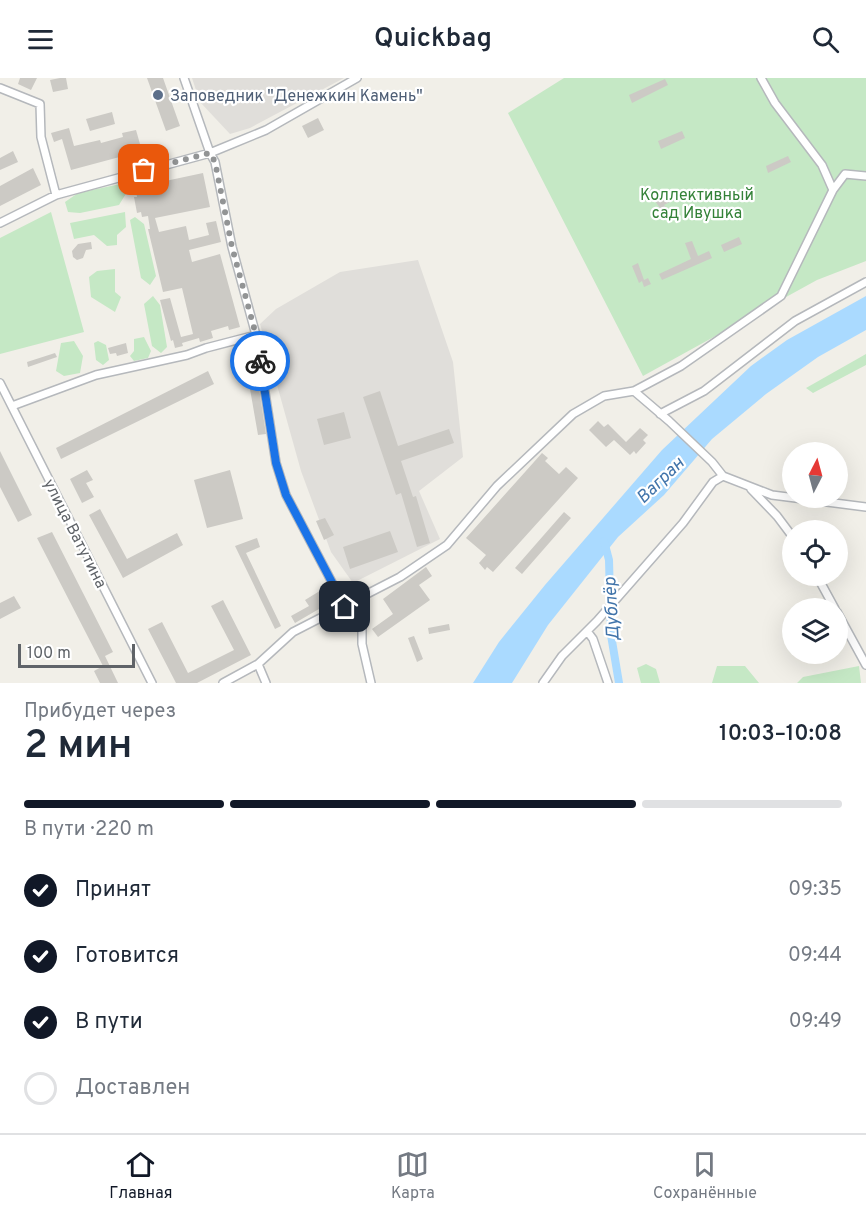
<!DOCTYPE html>
<html lang="ru">
<meta charset="utf-8">
<style>
:root{--surface:#fff;--page:#f2f2f3;--text:#1f2937;--muted:#747a83;--line:#e0e1e3;--accent:#111827}
body{margin:0;font-family:Overpass,sans-serif;background:var(--page);color:var(--text);height:100vh;display:flex;flex-direction:column;font-size:22px;white-space:nowrap}
*{box-sizing:border-box;margin:0}
p{font-size:20px;color:var(--muted)}
.icon{flex:none;width:33px;height:33px;fill:none;stroke:currentColor;stroke-width:2;stroke-linecap:round;stroke-linejoin:round}
.map{position:relative;height:605px;overflow:hidden}
.drawer{display:flex;flex-direction:column;background:var(--surface);flex:1}
.drawer>*{flex:none}
.needle{width:39px;rotate:6deg}
.controls{position:absolute;left:782px;top:364px;display:grid;gap:12px}
.controls a{display:grid;place-items:center;width:66px;height:66px;border-radius:50%;background:var(--surface);box-shadow:0 6px 24px #0002;font-size:30px}
.scale{position:absolute;left:18px;bottom:15px;width:117px;box-sizing:border-box;padding-left:6px;border:3px solid #5f6368;border-top:0;font-size:16px;line-height:21px;white-space:nowrap;color:#5f6368;-webkit-text-stroke:4px #fff;paint-order:stroke}
.pin{position:absolute;display:grid;place-items:center;width:51px;height:51px;color:#fff;margin:-26px;border-radius:12px;box-shadow:0 3px 9px #0006}
.courier{position:absolute;display:grid;place-items:center;width:60px;height:60px;margin:-30px;border:4px solid #1a73e8;border-radius:50%;background:#fff;color:#222;box-shadow:0 2px 8px #0007}
.overview em{font-style:normal;font-weight:600}
.overview div{display:flex;flex-direction:column-reverse}
.overview{display:flex;align-items:center;justify-content:space-between;height:102px;padding:0 24px}
h1{font-size:39px;font-weight:600;line-height:45px}
.bar{display:grid;grid-template-columns:repeat(4,1fr);gap:9px 6px;align-content:center;height:72px;padding:0 24px}
.bar i{height:8px;border-radius:4px;background:var(--line)}
.bar .on{background:var(--accent)}
.bar p{grid-column:span 4}
ol{padding:0 24px;list-style:none}
li{display:flex;align-items:center;gap:18px;height:66px}
li p{margin-inline-start:auto}
li .icon{padding:6px;border-radius:50%;background:var(--accent);color:#fff;stroke-width:4}
li:last-child{color:var(--muted)}
li i{width:33px;height:33px;border:3px solid var(--line);border-radius:50%}
header{display:flex;justify-content:space-between;align-items:center;height:78px;padding:0 24px;background:var(--surface);font-size:27px;font-weight:600}
.tab-bar{display:flex;justify-content:space-around;align-items:center;height:84px;border-top:2px solid var(--line);background:var(--surface);font-size:16px;color:var(--muted)}
.tab-bar a{display:grid;justify-items:center;gap:3px}
.tab-bar .on{color:var(--accent)}
.map>svg:first-child{display:block}
.industrial{fill:#e0deda}
.green{fill:#c5e8c5}
.water{fill:#aadaff}
.lines{fill:none;stroke-linecap:round;stroke-linejoin:round}
.canal{stroke:#aadaff;stroke-width:8}
.building{fill:#cccac5}
.minor-casing{stroke:#b5b8bc;stroke-width:10}
.minor{stroke:#fff;stroke-width:7}
.done{stroke:#929495;stroke-width:6;stroke-dasharray:0 10.8}
.route{stroke:#1a73e8;stroke-width:8}
.service-dot{fill:#5c6f8a;stroke:#fff;stroke-width:2}
.labels{text-anchor:middle;stroke-width:4.5;stroke-linejoin:round;paint-order:stroke}
.service-label{font-size:16px;fill:#4e5e75;stroke:#fff;text-anchor:start}
.park-label{font-size:16px;fill:#348238;stroke:#fff}
.street-label{font-size:16px;fill:#5f6368;stroke:#fff}
.water-label{font-size:18px;font-style:italic;fill:#4174aa;stroke:#fff}
</style>
<header><svg class="icon" aria-label="menu" viewBox="0 0 24 24"><path d="M4 6h16M4 12h16M4 18h16"/></svg>Quickbag<svg class="icon" aria-label="search" viewBox="0 0 24 24"><circle cx="10" cy="10" r="6"/><path d="M15 15l6 6"/></svg></header>
<div class="map">
<svg width="866" height="605" viewBox="0 0 866 605">
<rect width="100%" height="100%" fill="#f1efe8"/>
<path class="industrial" d="M192,0H344L250,50L230,56L200,24Z
M418,182L453,284L463,379L419,413L440,461L353,505L331,474L301,393L260,246L276,231L340,194Z"/>
<path class="green" d="M564,0H866V183L817,202L643,298L508,35Z
M125,105L127,114L119,127L80,135L68,134L65,124L78,115Z
M51,134L84,254L0,276V160Z
M125,134L126,149L117,157V167L107,168L94,157L74,161L70,145Z
M135,139L144,146L156,198L150,207L141,200L130,142Z
M115,191V214L121,219L115,234L91,219L89,199L97,193Z
M153,218L160,227L167,269L161,275L152,268L144,226Z
M144,259L151,273L148,280L134,283L130,278L134,273V261Z
M74,263L83,278L80,295L64,298L56,293L61,265Z
M98,263L106,267L109,282L103,287L96,282L94,265Z
M866,276V287L813,315L806,310Z
M646,586L656,591L660,605H641L637,590Z
M717,588H745L759,605H712Z
M859,588L861,605H797L803,599Z"/>
<path class="water" d="M866,218V252L818,279L766,316L712,361L664,417L618,459L548,547L512,605H473L499,564L545,507L662,372L751,288L787,262Z"/>
<g class="lines">
<path class="canal" d="M604,463L609,482L611,557L619,605"/>
</g>
<path class="building" d="M20,0H37L31,12L18,6Z
M60,0H66L68,11L53,14L50,2Z
M147,0H163L180,48L166,53Z
M665,1L668,7L632,25L629,17Z
M112,34L115,46L90,53L86,41Z
M318,40L324,52L308,60L302,48Z
M69,50L74,68L100,62L101,65L123,59L122,55L136,52L142,73L71,92L62,61L54,64L51,55Z
M682,53L685,60L661,71L658,63Z
M13,73L18,84L0,92V80Z
M788,78L791,84L768,95L766,88Z
M33,90L41,107L0,128V108Z
M203,95L210,129L155,140L159,154L186,148L189,162L209,157L206,145L216,143L221,164L189,172L192,184L220,176L240,249L229,252L228,248L211,253L213,260L200,264L199,260L182,265L183,268L175,270L173,262L171,263L160,222L170,220L181,259L193,256L182,210L163,214L148,151H150L148,138L142,139L141,134L137,135L134,119H137L136,112L143,110L142,108Z
M654,113L660,121L676,113L679,119L664,127L675,140L670,144L650,116Z
M739,159L742,166L724,174L721,167Z
M692,163L698,178L709,173L712,180L662,202L659,196L691,181L685,165Z
M91,164L92,171L86,172L83,180L77,182L73,179L72,173L78,166Z
M638,185L644,202L648,200L651,206L644,209L642,203L639,205L632,188Z
M126,265L128,275L117,278L116,275L110,276L108,270Z
M55,275L57,279L28,289L27,284Z
M253,278L255,287L243,291L241,282Z
M208,293L214,306L61,381L56,370Z
M259,310L266,356L258,357L250,311Z
M380,313L398,368L449,351L454,365L401,383L413,419L416,418L430,465L417,469L401,415L396,417L363,319Z
M344,334L351,360L324,367L317,341Z
M598,343L604,349L608,346L626,364L640,350L648,357L643,362L646,365L636,376L634,373L630,377L614,362L606,369L589,352Z
M0,373L32,437L18,444L0,409Z
M542,375L548,380L545,383L559,396L566,389L578,400L493,494L487,489L485,492L479,485L486,477L466,460Z
M87,392L93,402L86,405L94,419L82,425L70,401Z
M230,392L243,441L207,450L194,402Z
M100,431L127,481L177,455L183,467L123,500L89,437Z
M564,434L571,440L522,496L515,490Z
M325,440L334,457L324,462L316,443Z
M390,453L398,474L350,491L343,469Z
M52,454L113,574L105,578L118,605H100L94,593L103,588L37,460Z
M257,460L260,469L246,475L281,548L275,551L235,468Z
M426,489L432,498L419,507L430,522L378,559L372,551L393,536L383,521Z
M323,511L331,524L295,545L291,538L309,528L305,522Z
M14,518L21,530L0,541V525Z
M223,522L251,577L197,605H176L148,551L162,544L188,595L234,572L211,528Z
M449,546L450,552L429,556L428,550Z
M414,558L423,581L417,584L408,560Z"/>
<g class="lines">
<defs>
<path id="minor" d="M184,0L210,75L215,84L232,169L256,257L276,385L286,417L345,529L362,549V566L371,605
M0,10L40,26L41,59L56,117
M833,112L845,96L866,98
M0,145L56,117L210,75L266,52L357,0
M0,305L152,605
M634,313L669,343L712,384L723,398L772,417L866,429
M12,328L96,297L187,277L206,270L256,257
M660,336L704,313L795,243L866,204
M751,411L777,438L792,458
M817,498L835,531
M837,534L866,587
M587,553L593,561L608,605
M258,586L266,605
M223,605L258,586L293,554L400,499L447,467L497,408L573,336L604,318L634,313L681,288L781,218L833,112L822,87L775,25L761,0
M543,605L562,578L597,543L683,445L713,404L723,398"/>
</defs>
<use href="#minor" class="minor-casing"/>
<use href="#minor" class="minor"/>
</g>
<g class="lines">
<path class="done" d="M144,92L210,75L215,84L232,169L256,257L260,283"/>
<path class="route" d="M260,283L276,385L286,417L345,529"/>
</g>
<circle class="service-dot" cx="158" cy="17" r="6"/>
<g class="labels">
<g class="service-label">
<text x="170" y="23">Заповедник "Денежкин Камень"</text>
</g>
<g class="park-label">
<text x="697" y="122">Коллективный<tspan x="697" dy="18">сад Ивушка</tspan></text>
</g>
<g class="street-label">
<text transform="translate(76 455) rotate(63)" y="6">улица Ватутина</text>
</g>
<g class="water-label">
<text transform="translate(660 402) rotate(-44)" y="6">Вагран</text>
<text transform="translate(611 531) rotate(-93)" y="6">Дублёр</text>
</g>
</g>
</svg>
<div class="controls">
<a><svg class="needle" viewBox="-14 -14 28 28"><path d="M0-13l5 13h-10z" fill="#e53935"/><path d="M0 13l5-13h-10z" fill="#747a83"/></svg></a>
<a><svg class="icon" aria-label="locate" viewBox="0 0 24 24"><circle cx="12" cy="12" r="6"/><path d="M12 2v4M12 18v4M2 12h4M18 12h4"/></svg></a>
<a><svg class="icon" aria-label="layers" viewBox="0 0 24 24"><path d="M12 4l9 5-9 5-9-5zM3 14l9 5 9-5"/></svg></a>
</div>
<div class="scale">100 m</div>
<div class="pin" style="left:144px;top:92px;background:#ea580c"><svg class="icon" aria-label="bag" viewBox="0 0 24 24"><path d="M5 8h14l-1 12H6zM9 8a3 3 0 0 1 6 0"/></svg></div>
<div class="pin" style="left:345px;top:529px;background:#1f2937"><svg class="icon" aria-label="home" viewBox="0 0 24 24"><path d="M3 11l9-7 9 7M6 9v11h12V9"/></svg></div>
<div class="courier" style="left:260px;top:283px"><svg class="icon" aria-label="bike" viewBox="0 0 24 24"><circle cx="6" cy="16" r="4"/><circle cx="18" cy="16" r="4"/><path d="M6 16l4-8h5l3 8M10 8l3 8H6M13 5h3"/></svg></div>
</div>
<section class="drawer">
<div class="overview"><div><h1>2 мин</h1><p>Прибудет через</p></div><em>10:03–10:08</em></div>
<div class="bar"><i class="on"></i><i class="on"></i><i class="on"></i><i></i><p>В пути · 220 m</p></div>
<ol>
<li><svg class="icon" aria-label="check" viewBox="0 0 24 24"><path d="M5 12l5 5 9-10"/></svg>Принят<p>09:35</p></li>
<li><svg class="icon" aria-label="check" viewBox="0 0 24 24"><path d="M5 12l5 5 9-10"/></svg>Готовится<p>09:44</p></li>
<li><svg class="icon" aria-label="check" viewBox="0 0 24 24"><path d="M5 12l5 5 9-10"/></svg>В пути<p>09:49</p></li>
<li><i></i>Доставлен</li>
</ol>
</section>
<nav class="tab-bar">
<a class="on"><svg class="icon" aria-label="home" viewBox="0 0 24 24"><path d="M3 11l9-7 9 7M6 9v11h12V9"/></svg>Главная</a>
<a><svg class="icon" aria-label="map" viewBox="0 0 24 24"><path d="M3 6l6-2 6 2 6-2v14l-6 2-6-2-6 2zM9 4v14M15 6v14"/></svg>Карта</a>
<a><svg class="icon" aria-label="saved" viewBox="0 0 24 24"><path d="M7 4h10v16l-5-4-5 4z"/></svg>Сохранённые</a>
</nav>
